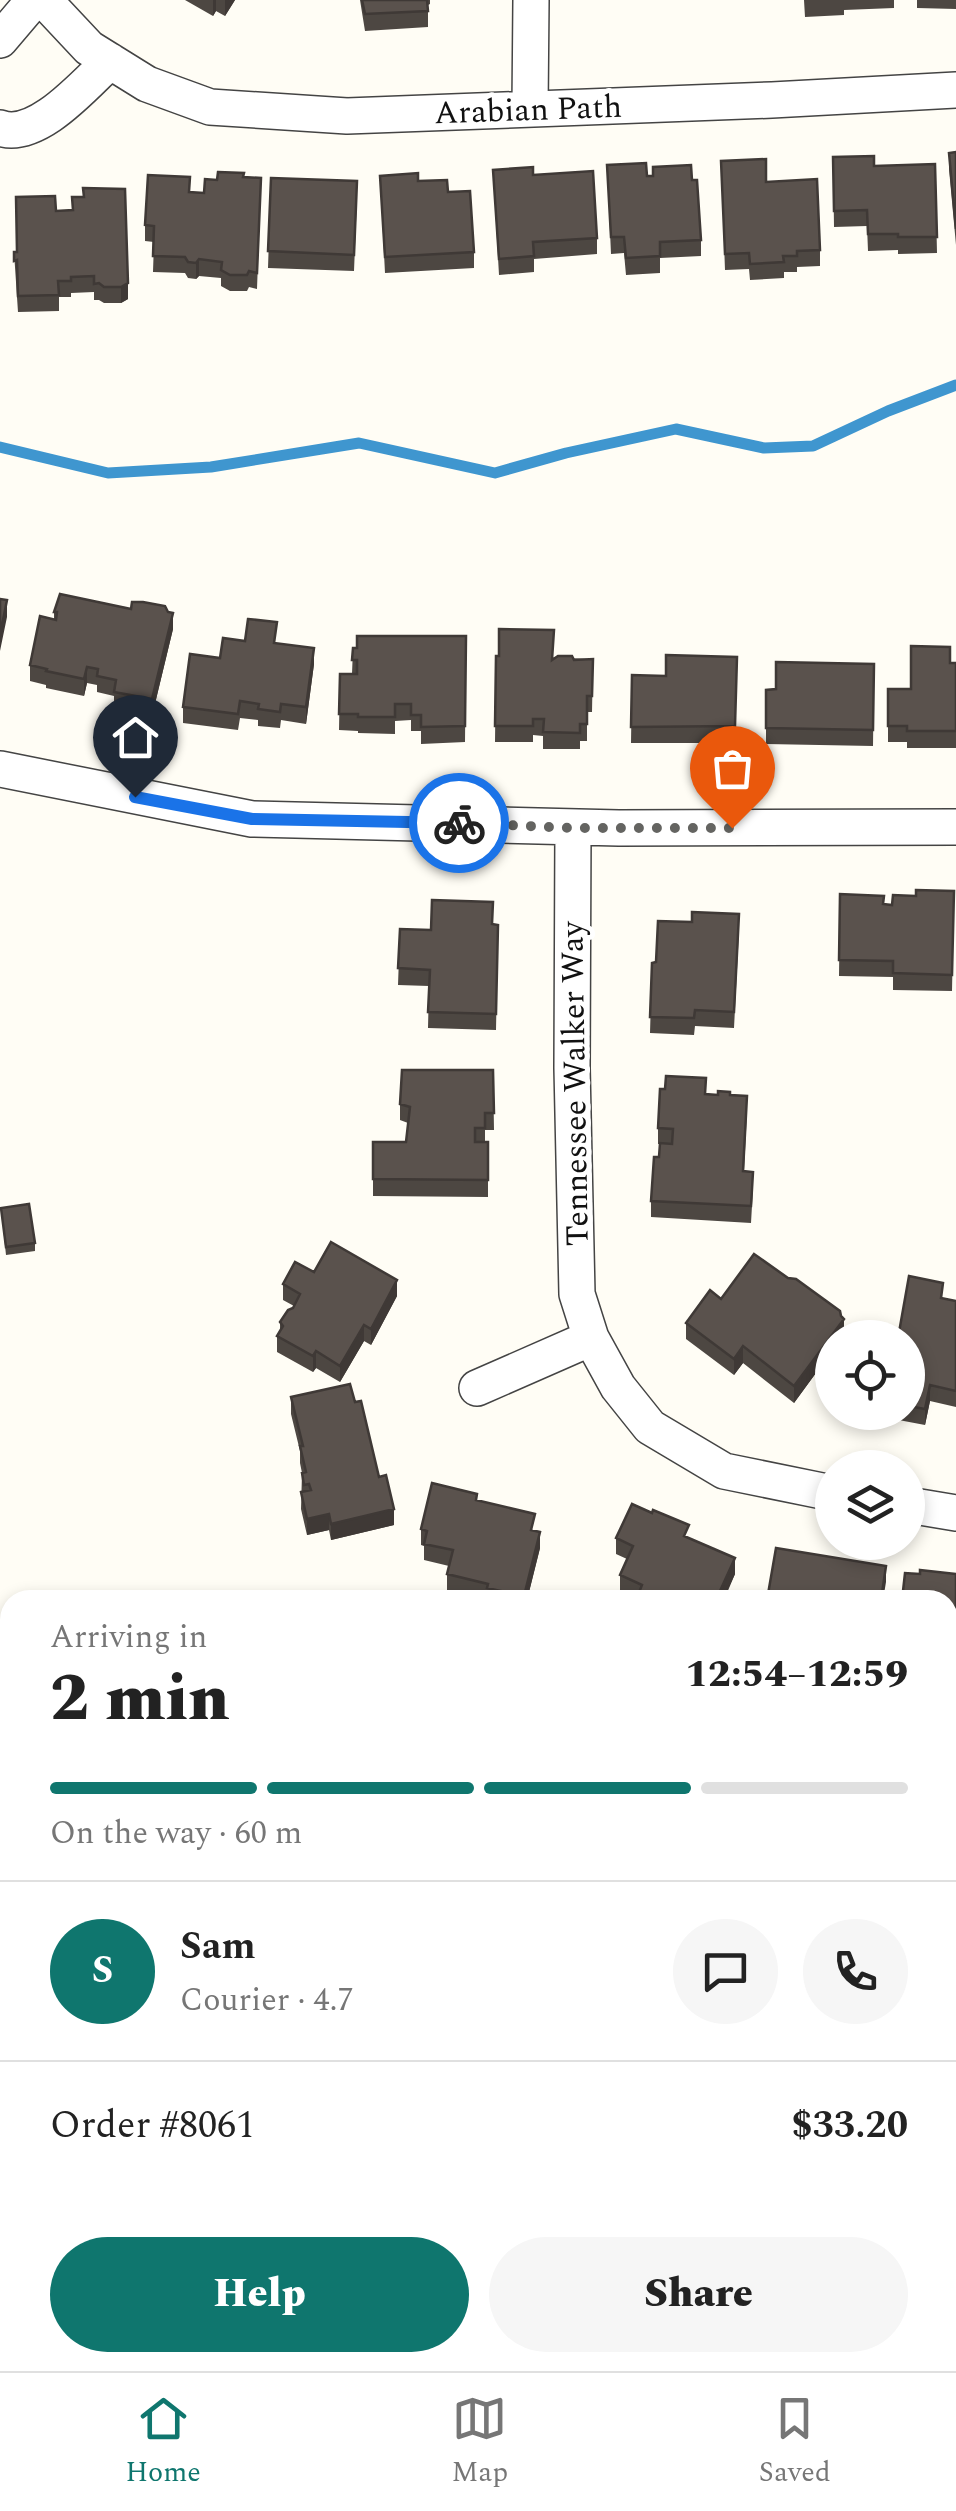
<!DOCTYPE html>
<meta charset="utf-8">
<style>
:root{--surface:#fff;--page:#f6f6f6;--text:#222;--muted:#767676;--line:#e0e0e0;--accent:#0f766e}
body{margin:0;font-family:Spectral,serif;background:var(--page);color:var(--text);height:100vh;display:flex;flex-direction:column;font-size:38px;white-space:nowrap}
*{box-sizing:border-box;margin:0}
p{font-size:32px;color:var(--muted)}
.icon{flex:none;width:55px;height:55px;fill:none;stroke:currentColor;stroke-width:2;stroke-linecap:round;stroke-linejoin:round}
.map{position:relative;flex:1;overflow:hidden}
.side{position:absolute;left:0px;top:1590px;width:958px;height:782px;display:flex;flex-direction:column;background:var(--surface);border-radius:30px 30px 0 0;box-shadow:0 5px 15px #0003}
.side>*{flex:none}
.fabs{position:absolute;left:815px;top:1320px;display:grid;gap:20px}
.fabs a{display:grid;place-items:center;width:110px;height:110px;border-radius:50%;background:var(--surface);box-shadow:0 5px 15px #0003;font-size:50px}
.pin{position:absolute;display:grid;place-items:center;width:85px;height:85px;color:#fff;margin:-102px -42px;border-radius:50% 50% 50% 0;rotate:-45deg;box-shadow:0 0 10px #0007}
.pin .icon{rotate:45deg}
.courier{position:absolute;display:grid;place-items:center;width:100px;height:100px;margin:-50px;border:8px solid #1a73e8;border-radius:50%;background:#fff;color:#222;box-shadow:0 2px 12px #0007}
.head em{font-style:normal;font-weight:800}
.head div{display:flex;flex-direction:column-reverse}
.head{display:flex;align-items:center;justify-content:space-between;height:170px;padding:0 50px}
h1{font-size:65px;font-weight:800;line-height:75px}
.bar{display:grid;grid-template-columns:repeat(4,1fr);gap:15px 10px;align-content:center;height:120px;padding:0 50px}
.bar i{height:12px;border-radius:8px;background:var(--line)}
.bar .current{background:var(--accent)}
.bar p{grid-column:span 4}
.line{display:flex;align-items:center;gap:25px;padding:0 50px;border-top:2px solid var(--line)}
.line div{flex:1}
.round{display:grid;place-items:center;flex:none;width:105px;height:105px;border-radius:52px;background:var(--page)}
.primary-button{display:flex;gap:20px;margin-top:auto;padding:20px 50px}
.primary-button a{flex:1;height:115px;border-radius:60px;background:var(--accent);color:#fff;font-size:40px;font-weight:800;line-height:115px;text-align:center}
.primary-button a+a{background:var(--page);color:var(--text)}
.dock{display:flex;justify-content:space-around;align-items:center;height:140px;border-top:2px solid var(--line);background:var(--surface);font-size:28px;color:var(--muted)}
.dock a{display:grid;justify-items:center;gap:5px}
.dock .current{color:var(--accent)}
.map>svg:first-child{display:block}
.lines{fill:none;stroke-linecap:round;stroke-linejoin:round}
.stream{stroke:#3f96cf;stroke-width:11}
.minor-casing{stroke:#444;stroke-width:38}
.minor{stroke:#fff;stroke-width:35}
.wall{fill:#4d4742}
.shaded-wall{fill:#3f3936}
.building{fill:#5a524d;stroke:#3f3936;stroke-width:2.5}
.done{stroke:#646461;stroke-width:10;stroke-dasharray:0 18}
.route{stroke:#1a73e8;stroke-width:12}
.labels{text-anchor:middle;stroke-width:10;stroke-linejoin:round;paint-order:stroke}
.street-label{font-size:32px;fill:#111;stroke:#fff}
</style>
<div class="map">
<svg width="956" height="2371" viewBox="0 0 956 2371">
<rect width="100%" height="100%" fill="#fffdf5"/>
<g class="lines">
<path class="stream" d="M0,447L108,473L211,467L359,443L495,473L566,453L676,429L764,448L813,446L888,411L956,385
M948,1935L956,1938
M0,2034L10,2032"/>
<defs>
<path id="minor" d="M44,0L89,48L147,84L210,107L347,116L772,100L956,90
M0,40L34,0
M530,108L531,0
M0,128C37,141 85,84 110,61
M0,769L252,819L619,828L956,827
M573,827L572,1068L577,1294L591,1338L618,1387L650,1427L724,1471L832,1493
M477,1388L591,1338
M908,1505L956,1513"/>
</defs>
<use href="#minor" class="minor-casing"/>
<use href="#minor" class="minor"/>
</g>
<path class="wall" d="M185,0H235L225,16L216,11L213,16Z
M360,0H430V4L428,5V27L365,31Z
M804,0H894V8L844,10V15L805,17Z
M917,0H956V9L917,8Z
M956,152V245L949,169V153Z
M833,157L874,166L935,164L937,253L898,254V250L868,251L867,226L834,227Z
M721,161L766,182L820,250V266L797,267V272H784V278L750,280L749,269L725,270Z
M607,165L647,176L692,180L701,240V256L660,258V273L626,275L624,253L611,254Z
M493,170L533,175L597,238V254L534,259V272L499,275Z
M380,176L418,181L474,252V268L385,273Z
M243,177L261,178L257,289L249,287L247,291H230L221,286V278L199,276L196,279L188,278L185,273L153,272L154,242L145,241V225L190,192L204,193L217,180Z
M271,178L357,198L354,271L268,268Z
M72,197L128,299L121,303H104L99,300H94V292L71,293V297H59V311L18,312L14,252H17L56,211L72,210Z
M54,612L173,629L152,716L114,709V696L97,692V685L87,683L84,696L46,688V685L30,681V665L54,620Z
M466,636L465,742L421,744V731H411V720L395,721V734L358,733V731L339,730L340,674H352L353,648Z
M245,641L277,643L314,664L306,724L281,720L280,728L258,726V720L240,718L238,730L183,723V707L220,658Z
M496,656L593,659L592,712H587V741H580V749H543V736L533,735V742H495Z
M737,657L735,743H631L632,675L666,676Z
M950,663H956V748H907V742H888V689H911Z
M874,664L873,746L766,744V690L776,689Z
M954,891L952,991L893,990V977L839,976L840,894L892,905L916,896Z
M493,925H498L496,1030L428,1028L429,986L398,985L400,929L431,930Z
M739,931L734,1028L695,1026L694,1035L650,1033L652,963Z
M493,1070L494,1130H485V1142H488V1197L373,1196V1142H406L408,1123L400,1120V1104Z
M706,1094L730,1095L747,1112L744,1171L753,1188L751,1223L651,1217V1201L659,1157L660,1144H658V1128Z
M1,1208L35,1243V1251L6,1255Z
M314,1272L397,1296L371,1345L364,1341L340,1382L316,1368L313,1372L277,1352V1336L280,1330V1322L294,1306L283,1300V1284Z
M721,1299L844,1335L832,1338V1351L794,1403L743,1363L734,1375L686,1339V1323Z
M943,1299L956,1301V1407L930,1401L925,1425L867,1414V1412H908V1338Z
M291,1397L355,1402L394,1525L331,1540L329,1530L307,1535L301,1509L302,1473L300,1463V1451L291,1414Z
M477,1500L535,1531L540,1548L527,1600H487L447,1591V1574L449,1566L424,1560V1546L421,1545V1529Z
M616,1538H689L735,1574L726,1593L729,1600L636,1599L620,1591V1575L627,1559L616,1554Z
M920,1574H956V1715L948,1714V1600Z
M581,2362H636L630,2371H593Z"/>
<path class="shaded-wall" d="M213,0H216V11L213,16Z
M225,0H235L225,16Z
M199,259V276L196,279V263Z
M128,283V299L121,303V287Z
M7,600V617L0,651V635Z
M173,613V629L152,716V699Z
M314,648V664L306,724V707Z
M87,667V683L84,696V679Z
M397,1280V1296L371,1345V1329Z
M844,1319V1335L842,1338H832V1351L794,1403V1386Z
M364,1325V1341L340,1382V1366Z
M743,1346V1363L734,1375V1359Z
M316,1351V1368L313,1372V1356Z
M930,1385V1401L925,1425V1409Z
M394,1509V1525L331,1540V1524Z
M329,1514V1530L307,1535V1519Z
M540,1532V1548L527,1600H524Z
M735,1558V1574L724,1600L720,1591Z
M886,1566V1582L883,1600H881Z
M92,2362H99L92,2371H84Z
M625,2362H636L630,2371H619Z"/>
<path class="building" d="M362,0H427L428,11L365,14Z
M956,152V229L949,153Z
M874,156V166L935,164L937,237H898V234H868L867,210L834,211L833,157Z
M766,159V182L817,179L820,250L797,251V256H783L784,262L750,264L749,253L725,254L721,161Z
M646,163L647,176H653V167L691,165L692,180H697L701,240L660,242V256L626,258L624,237H611L607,165Z
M533,167V175L593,171L597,238L533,242L534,256L499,259L493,170Z
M218,172L244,173L243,177L261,178L257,273L249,271L247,275H230L221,270L222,262L199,259L196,263L188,262L185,257L153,256L154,226L145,225L148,175L190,177L189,192L204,193L205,179L217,180Z
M418,173V181L447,180L448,192L470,191L474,252L385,257L380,176Z
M271,178L357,181L354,255L268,251Z
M83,188L125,189L128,283L121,287H104L99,283L94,284V276L71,277V281H58L59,295L18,296L17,260L14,261V252H17L16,197L55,196L56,211L73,210L72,197H84Z
M60,594L131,609L132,602H143L165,606L168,612L173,613L152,699L114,692L116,680L97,676L98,669L87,667L84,679L46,671L47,669L30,665L40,616L56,620L57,612H54Z
M0,599L7,600L0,635Z
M248,619L277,622L274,643L314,648L306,707L281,704L280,712L258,709L259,704L240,701L238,714L183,707L190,654L220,658L223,638L245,641Z
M499,629L554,630L552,660L558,656H572L574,660L593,659L592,696H587V724H580V733L543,732L544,719H533V726H495L496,656H499Z
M357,636H466L465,726L421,727V715H411V704H395V717H358V714H339L340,674H357V660H352L353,648H357Z
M911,646L950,647V663H956V731H907V726H888V689H911Z
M666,655L737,657L735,726L631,727L632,675L666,676Z
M776,662L874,664L873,730L766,728V690L776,689Z
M916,890L954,891L952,975L893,973V961L839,960L840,894L884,896L883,904L892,905L893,895L916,896Z
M432,900L493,902L492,924L498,925L496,1014L428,1012L430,970L398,968L400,929L431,930Z
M692,912L739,914L734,1012L695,1010L694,1018L650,1017L652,963L656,962L658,921L692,922Z
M402,1070H493L494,1113H485V1128H475V1142H488V1180L373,1179V1142H406L410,1107L400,1104Z
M666,1076L706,1078L705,1094L718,1095V1091L730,1092V1095L747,1096L743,1171L753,1172L751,1206L651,1201L654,1157H659L660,1143L672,1144L673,1129L658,1128L660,1089H665Z
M29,1204L35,1243L6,1247L1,1208Z
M331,1242L397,1280L371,1329L364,1325L340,1366L316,1351L313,1356L277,1336L283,1326L280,1322L288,1310L293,1308L300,1294L283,1284L295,1262L314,1272Z
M754,1254L788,1278L796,1279L840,1311L841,1316L844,1319L794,1386L743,1346L734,1359L686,1323L710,1290L721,1299Z
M909,1276L943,1283L941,1298L956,1301V1391L930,1385L925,1409L908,1406V1338H898Z
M350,1384L355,1402L361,1401L379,1477L386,1475L394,1509L331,1524L329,1514L307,1519L301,1492L311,1490L309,1484L304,1485L302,1473L306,1472L300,1446H303L291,1397Z
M432,1483L477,1494L476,1500L535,1514L531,1530L540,1532L524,1596L487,1588L488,1584L447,1574L453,1550L424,1544L427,1531L421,1529Z
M632,1504L652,1513L653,1510L689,1525L684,1536L735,1558L720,1591L729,1594L727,1600H636L642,1585L620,1575L633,1546L616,1538Z
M776,1548L886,1566L881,1600H767Z
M920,1570L956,1574V1698H948V1600H902L905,1573L920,1574Z
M23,2362H92L84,2371H15Z
M605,2362H625L619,2371Z"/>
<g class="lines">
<path class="done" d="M459,823L573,828H732"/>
<path class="route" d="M135,797L252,819L459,823"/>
</g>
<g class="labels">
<g class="street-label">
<text transform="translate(528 109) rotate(-2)" y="11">Arabian Path</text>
<text transform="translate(574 1084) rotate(-91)" y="11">Tennessee Walker Way</text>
</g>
</g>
</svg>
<div class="fabs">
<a><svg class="icon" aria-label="locate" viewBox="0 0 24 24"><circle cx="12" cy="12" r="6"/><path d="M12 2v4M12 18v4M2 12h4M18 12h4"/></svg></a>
<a><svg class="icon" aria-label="layers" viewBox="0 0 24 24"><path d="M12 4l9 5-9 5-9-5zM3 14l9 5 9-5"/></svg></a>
</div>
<div class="pin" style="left:732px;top:828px;background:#ea580c"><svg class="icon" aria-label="bag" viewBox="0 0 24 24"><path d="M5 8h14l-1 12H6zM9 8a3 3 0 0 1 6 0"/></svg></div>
<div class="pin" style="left:135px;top:797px;background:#1f2937"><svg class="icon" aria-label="home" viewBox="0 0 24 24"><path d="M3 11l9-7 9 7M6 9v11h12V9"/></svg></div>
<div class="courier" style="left:459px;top:823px"><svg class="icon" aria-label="bike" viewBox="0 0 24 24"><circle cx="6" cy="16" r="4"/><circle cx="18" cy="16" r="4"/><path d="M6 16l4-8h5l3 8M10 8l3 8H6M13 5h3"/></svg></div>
<section class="side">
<div class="head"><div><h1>2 min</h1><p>Arriving in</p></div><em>12:54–12:59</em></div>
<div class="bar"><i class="current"></i><i class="current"></i><i class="current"></i><i></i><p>On the way · 60 m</p></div>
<div class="line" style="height:180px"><b class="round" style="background:var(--accent);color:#fff">S</b><div><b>Sam</b><p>Courier · 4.7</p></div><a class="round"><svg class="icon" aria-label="chat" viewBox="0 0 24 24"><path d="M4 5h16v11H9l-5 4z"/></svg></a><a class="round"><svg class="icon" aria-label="phone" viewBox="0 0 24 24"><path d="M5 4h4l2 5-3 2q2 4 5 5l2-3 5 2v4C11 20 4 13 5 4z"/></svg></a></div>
<div class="line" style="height:130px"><div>Order #8061</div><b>$33.20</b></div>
<div class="primary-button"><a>Help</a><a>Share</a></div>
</section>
</div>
<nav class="dock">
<a class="current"><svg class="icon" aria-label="home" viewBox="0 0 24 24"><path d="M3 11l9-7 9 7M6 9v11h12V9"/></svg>Home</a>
<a><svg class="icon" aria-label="map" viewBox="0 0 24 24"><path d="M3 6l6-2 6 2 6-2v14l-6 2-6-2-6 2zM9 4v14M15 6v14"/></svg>Map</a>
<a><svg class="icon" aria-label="saved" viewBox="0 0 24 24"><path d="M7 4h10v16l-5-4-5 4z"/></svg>Saved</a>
</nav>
